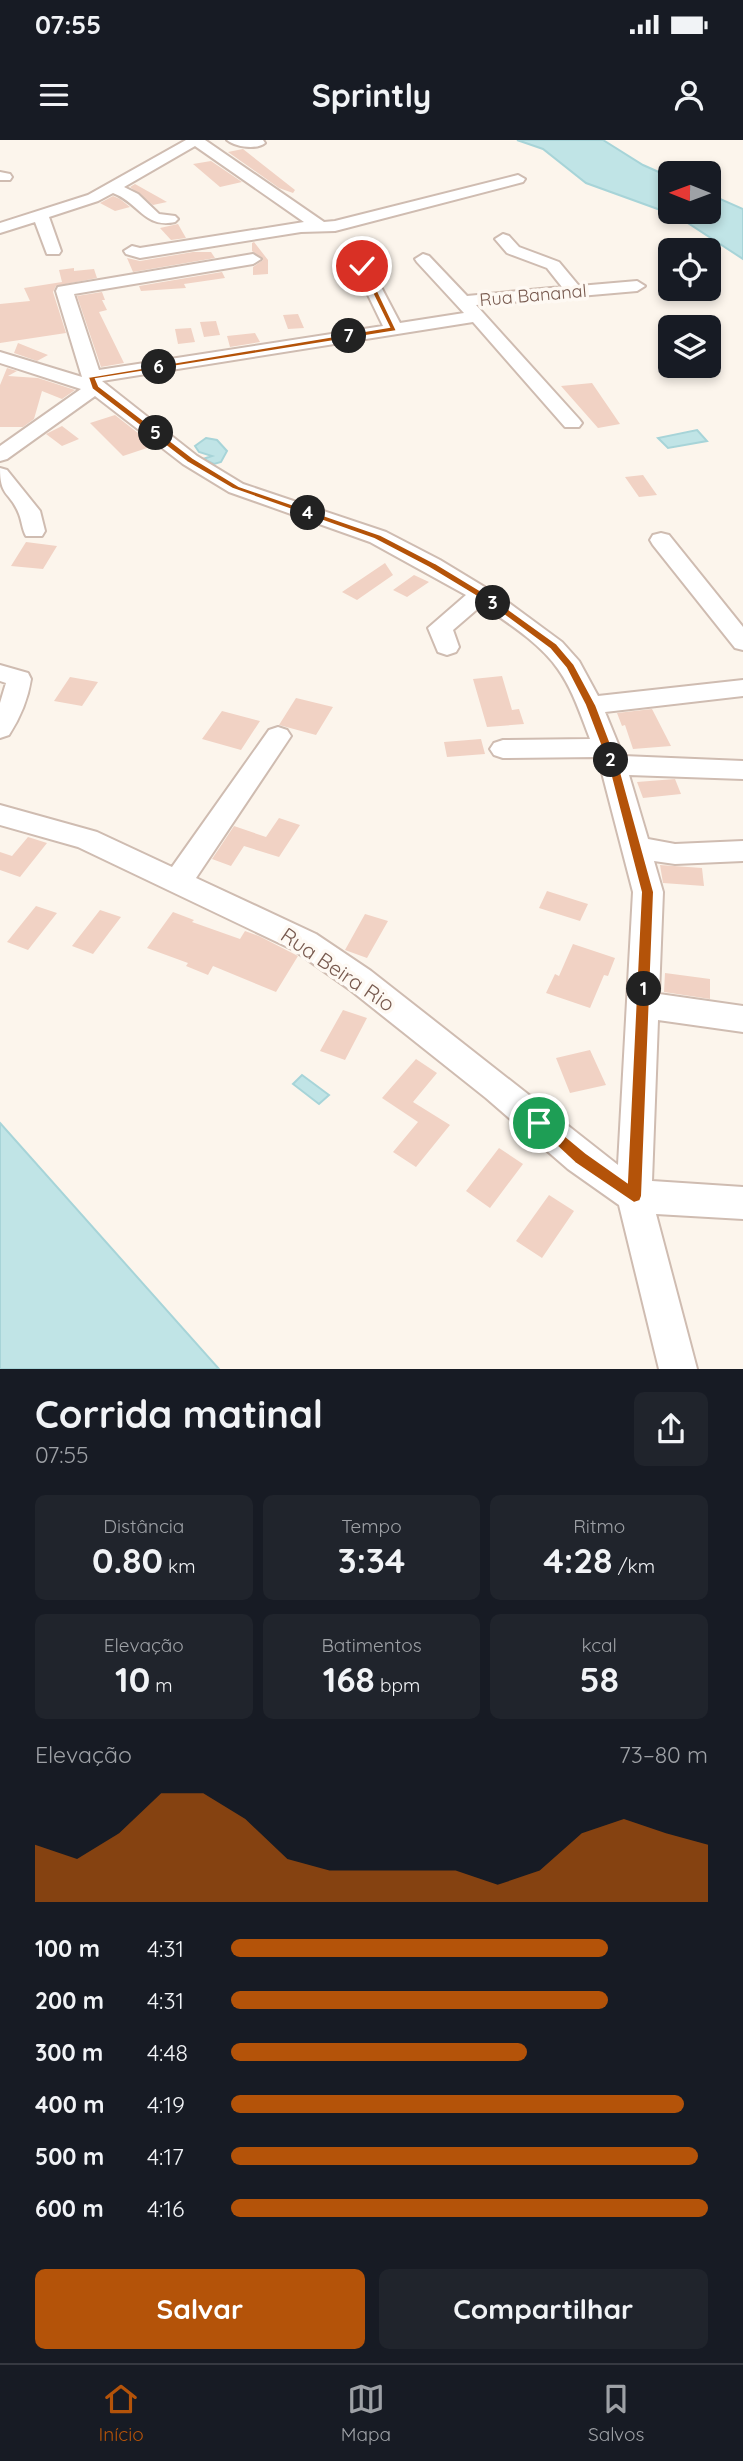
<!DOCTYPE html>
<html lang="pt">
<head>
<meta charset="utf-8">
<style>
  body { margin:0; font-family:Quicksand,sans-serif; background:#20242c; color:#f1f3f6; height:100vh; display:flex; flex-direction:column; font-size:26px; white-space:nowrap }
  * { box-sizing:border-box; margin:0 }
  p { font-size:23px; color:#9ea1a6 }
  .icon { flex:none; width:38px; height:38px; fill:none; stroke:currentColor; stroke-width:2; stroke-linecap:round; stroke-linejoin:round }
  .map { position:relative; height:1229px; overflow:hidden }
  .side { display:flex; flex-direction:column; background:#171b24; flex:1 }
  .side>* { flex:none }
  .needle { width:46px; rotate:271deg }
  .tools { position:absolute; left:658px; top:21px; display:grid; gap:14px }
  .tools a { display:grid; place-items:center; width:63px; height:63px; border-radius:10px; background:#171b24; box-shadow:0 4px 10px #0003; font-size:35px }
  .pin { position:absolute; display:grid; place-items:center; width:60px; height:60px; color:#fff; margin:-30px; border:4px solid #fff; border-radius:50%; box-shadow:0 2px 7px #0007 }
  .km { position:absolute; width:35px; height:35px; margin:-18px; border-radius:50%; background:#222; color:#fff; font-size:19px; line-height:35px; text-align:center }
  .round { display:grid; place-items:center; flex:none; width:74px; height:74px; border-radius:10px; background:#20242c }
  .summary { display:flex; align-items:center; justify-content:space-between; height:119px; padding:0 35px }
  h1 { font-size:38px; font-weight:800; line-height:52px }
  .stats { display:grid; grid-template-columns:repeat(3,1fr); gap:10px; height:119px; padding:7px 35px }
  .stats div { display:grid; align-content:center; border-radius:10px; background:#20242c; text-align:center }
  .stats b { font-size:35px; font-weight:800 }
  .stats small { font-size:19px; font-weight:400 }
  .stats p { font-size:19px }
  .chart { height:196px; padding:14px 35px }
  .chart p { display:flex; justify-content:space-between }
  .chart svg { width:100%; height:126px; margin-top:7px; fill:#b45309; opacity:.7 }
  .primary-button { display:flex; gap:14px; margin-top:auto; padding:14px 35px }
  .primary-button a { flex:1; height:80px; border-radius:10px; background:#b45309; color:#fff; font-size:28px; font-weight:800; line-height:80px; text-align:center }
  .primary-button a+a { background:#20242c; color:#f1f3f6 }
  ul { padding:0 35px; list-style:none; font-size:23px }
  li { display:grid; grid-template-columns:112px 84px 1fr; align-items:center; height:52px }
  li i { height:18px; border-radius:9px; background:#b45309 }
  .status { display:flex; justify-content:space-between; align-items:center; height:49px; padding:0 35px; background:#171b24; direction:ltr }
  .status svg { height:19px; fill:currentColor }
  header { display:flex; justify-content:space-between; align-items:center; height:91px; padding:0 35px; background:#171b24; font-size:32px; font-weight:800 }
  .tab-bar { display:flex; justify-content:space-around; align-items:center; height:98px; border-top:2px solid #363941; background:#171b24; font-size:19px; color:#9ea1a6 }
  .tab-bar a { display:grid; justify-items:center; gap:4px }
  .tab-bar .current { color:#b45309 }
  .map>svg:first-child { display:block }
  .water { fill:#c0e4e6; stroke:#a7d4d8; stroke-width:2 }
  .building { fill:#f1d2c4 }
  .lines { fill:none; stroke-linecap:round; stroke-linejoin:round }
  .minor-casing { stroke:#cfbcb1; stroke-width:4 }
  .minor { fill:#fff; fill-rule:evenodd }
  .route { fill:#b45309; stroke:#fff; stroke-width:2 }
  .labels { text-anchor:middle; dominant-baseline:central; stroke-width:7; stroke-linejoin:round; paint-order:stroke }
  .far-street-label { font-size:18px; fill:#785a4f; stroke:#fef9f3 }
  .street-label { font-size:21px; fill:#785a4f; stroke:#fef9f3 }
</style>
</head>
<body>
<div class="status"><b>07:55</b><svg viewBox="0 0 49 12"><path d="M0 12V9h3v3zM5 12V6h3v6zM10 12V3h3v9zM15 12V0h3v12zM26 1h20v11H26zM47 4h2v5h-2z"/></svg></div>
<header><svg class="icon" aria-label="menu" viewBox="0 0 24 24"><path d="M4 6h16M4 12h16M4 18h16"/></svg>Sprintly<svg class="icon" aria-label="person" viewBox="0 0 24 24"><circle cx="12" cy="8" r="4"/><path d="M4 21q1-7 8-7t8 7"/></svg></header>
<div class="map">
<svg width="743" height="1229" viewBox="0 0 743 1229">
  <rect width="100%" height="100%" fill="#fcf5ec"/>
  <!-- water -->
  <path class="water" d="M517,0H603L643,25L670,37V72H709V54L743,69V119L677,76L586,43L543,9Z
    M697,290L707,301L668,308L658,298Z
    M206,298L217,300L227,311L221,322L214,324L203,319L212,316L199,312L195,306Z
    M302,935L329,955L319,964L293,944Z
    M0,983L219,1229H0Z"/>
  <!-- building -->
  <path class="building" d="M243,9L295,50L293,53L279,48L228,12Z
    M211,21L242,42L220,47L193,24Z
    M135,44L160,58L167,62L153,65L130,47Z
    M113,56L120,59L130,67L115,71L100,63Z
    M178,84L186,98L171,100L160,88Z
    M254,102L268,120V134L253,135V127L263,120L252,111V103Z
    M193,112H211L215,118L133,132L127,118L140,121Z
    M74,128V131L94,129L97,138L56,146L53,152L66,193L0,203V164L30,161L24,148L62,142L59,130Z
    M222,132L225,138L184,144L186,148L141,151L139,146Z
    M102,152L105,160H102L107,170L99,172L124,223L101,227L77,156Z
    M298,174L304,188L288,189L283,175Z
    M216,181L220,195L204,197L200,182Z
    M191,188L195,202L178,204L175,189Z
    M255,193L260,202L230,207L227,196Z
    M18,203L48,215L37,221L14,213Z
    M7,228L17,231L8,236L38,238L75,250L62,259L42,251L34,279L23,287H0V245Z
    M592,243L620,284L598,288L561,246Z
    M115,275L138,293L150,307L123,316L90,283Z
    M62,286L79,299L62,306L46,294Z
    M643,335L657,355L639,357L625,337Z
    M26,402L57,406L43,429L11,426Z
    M385,423L393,435L357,460L342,452Z
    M414,435L429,442L407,457L393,450Z
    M502,536L512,570L519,569L524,584L487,587L473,539Z
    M70,537L98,542L82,566L54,561Z
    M296,558L333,567L316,595L279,585Z
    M652,569L671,606L633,609L625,585L622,586L617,573Z
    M222,571L260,581L241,610L202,599Z
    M481,599L485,614L447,617L444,602Z
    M675,639L681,654L643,658L637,642Z
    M279,678L300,685L279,717L244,706L231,726L212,719L234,686L266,697Z
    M28,697L47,703L20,737L0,730V712L12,716Z
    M660,725L702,728L704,746L663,743Z
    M547,751L588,764L580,781L539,768Z
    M36,766L57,773L28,810L7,802Z
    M100,770L121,777L93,814L72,806Z
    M173,772L194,780L192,782L240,799L245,791L259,796L298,816L276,852L213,826L208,835L186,826L188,823L147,808Z
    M365,774L388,781L367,818L345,810Z
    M573,804L615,818L608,836L604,835L590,868L546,853L555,834L559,836Z
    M665,833L710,839V859L664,852Z
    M343,870L367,878L345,920L320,911Z
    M590,910L606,945L570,953L556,918Z
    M416,919L437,933L413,962L450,985L416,1027L393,1012L418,982L382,958Z
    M499,1008L523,1024L490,1068L466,1051Z
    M549,1055L574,1071L542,1118L516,1101Z"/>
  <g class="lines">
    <!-- minor casing -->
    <g class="minor-casing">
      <path id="minor" d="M186,0H205L324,82L335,81L518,35L525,39L523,42L335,91L301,92L140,118L126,114L124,111L132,106L140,108L304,82L195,6L124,47L138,54L159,74L175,76L178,79L175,82C145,89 138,62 113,53L98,61L49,77L61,111L59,114H47L35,82L0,93V83L88,55Z
        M227,0H263L265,3C257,10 235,7 227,0Z
        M0,32L10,34L12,37L10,40H0Z
        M503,94L509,96L519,107L559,122L579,146L637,141L645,146L637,151L476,165L579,279L582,283L579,287H565L473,182L102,241L197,316L243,344L386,392L440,420L501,457L562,502L579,521L598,556L743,540V556L605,572L623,616L743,621V639L629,635L648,699L675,704L743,701V721L675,724L654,721L663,752L659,854L743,866V892L658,880L652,1041L743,1047V1079L656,1074L697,1229H659L619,1065L568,1029L486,958L349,849L294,810L78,707L0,685V665L97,692L172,727L269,590L278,587L287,590L291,596L287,602L196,738L316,794L371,831L618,1025L633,752L600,625L597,617L503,618L494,615L490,609L494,603L503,600L590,599C581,576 573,550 558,529C540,503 508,483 482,465L453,490L459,507L456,512L447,515L438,512L428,488L466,455L370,402L229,352L183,324L95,256L7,319L0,321V306L81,249L0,223V212L82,237L56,151L58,147L253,114L261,119L253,124L74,154L99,230L383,186L354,126L362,121L370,126L400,183L464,173L417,122L415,119L423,114L429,116L467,156L562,147L547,128L507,113L495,99Z
        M0,328L7,330L40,371L45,391L42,396H26C22,389 22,381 19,374C10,351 0,358 0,328Z
        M661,393L669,395L743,487V510L735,508L653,405L650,400L653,395Z
        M0,525L28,533L31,539C28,559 20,578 9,595L0,598V563L6,543L0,541Z"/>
    </g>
    <!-- minor -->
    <use href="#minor" class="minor"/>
  </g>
  <!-- route -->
  <path class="route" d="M362,124L366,126L397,191L96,239L99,246L193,318L239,346L381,395L435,423L496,460L557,504L574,524L596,565L619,625L654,752L642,1056L640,1061L634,1063L575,1023L532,983L534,979H545L586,1013L627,1042L641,752L608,625L585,565L566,528L550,509L489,464L428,427L374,399L233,349L187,322L92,249L88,237L389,187L359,126Z"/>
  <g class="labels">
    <!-- far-street labels -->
    <g class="far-street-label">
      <text transform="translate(533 155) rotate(-5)">Rua Bananal</text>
    </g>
    <!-- street labels -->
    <g class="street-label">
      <text transform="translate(338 829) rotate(34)">Rua Beira Rio</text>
    </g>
  </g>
</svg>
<div class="tools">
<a><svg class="needle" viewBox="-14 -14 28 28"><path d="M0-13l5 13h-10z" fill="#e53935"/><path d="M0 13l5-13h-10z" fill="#9ea1a6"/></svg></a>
<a><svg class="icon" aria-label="locate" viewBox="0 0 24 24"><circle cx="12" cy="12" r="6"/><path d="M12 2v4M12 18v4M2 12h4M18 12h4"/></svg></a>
<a><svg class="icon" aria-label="layers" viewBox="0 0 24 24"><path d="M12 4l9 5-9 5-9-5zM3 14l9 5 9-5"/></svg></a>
</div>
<div class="pin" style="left:539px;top:983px;background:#1e9e55"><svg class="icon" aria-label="arrive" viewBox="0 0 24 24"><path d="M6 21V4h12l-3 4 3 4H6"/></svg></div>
<div class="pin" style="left:362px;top:126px;background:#d93025"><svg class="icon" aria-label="check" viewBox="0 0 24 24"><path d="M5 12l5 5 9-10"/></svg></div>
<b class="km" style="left:644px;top:849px">1</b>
<b class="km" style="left:611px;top:620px">2</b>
<b class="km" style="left:493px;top:463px">3</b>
<b class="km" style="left:308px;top:373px">4</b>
<b class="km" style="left:156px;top:293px">5</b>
<b class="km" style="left:159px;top:227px">6</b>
<b class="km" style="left:349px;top:196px">7</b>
</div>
<section class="side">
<div class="summary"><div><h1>Corrida matinal</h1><p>07:55</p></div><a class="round"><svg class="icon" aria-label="share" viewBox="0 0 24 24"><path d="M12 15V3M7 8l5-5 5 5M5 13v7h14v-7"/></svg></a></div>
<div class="stats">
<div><p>Distância</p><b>0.80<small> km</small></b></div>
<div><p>Tempo</p><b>3:34</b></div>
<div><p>Ritmo</p><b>4:28<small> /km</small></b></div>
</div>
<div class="stats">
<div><p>Elevação</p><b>10<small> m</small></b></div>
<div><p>Batimentos</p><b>168<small> bpm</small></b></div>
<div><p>kcal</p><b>58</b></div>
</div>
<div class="chart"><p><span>Elevação</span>73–80 m</p>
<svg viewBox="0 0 160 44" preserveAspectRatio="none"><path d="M0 44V24L10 29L20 20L30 6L40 6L50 15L60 29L70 33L80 33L90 33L100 33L110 38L120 33L130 20L140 15L150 20L160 24V44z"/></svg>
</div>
<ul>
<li><b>100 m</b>4:31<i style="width:79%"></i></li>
<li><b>200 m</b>4:31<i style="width:79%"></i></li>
<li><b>300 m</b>4:48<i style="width:62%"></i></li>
<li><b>400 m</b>4:19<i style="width:95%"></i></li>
<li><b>500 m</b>4:17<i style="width:98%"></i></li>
<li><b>600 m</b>4:16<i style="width:100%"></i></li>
</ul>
<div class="primary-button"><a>Salvar</a><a>Compartilhar</a></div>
</section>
<nav class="tab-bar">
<a class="current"><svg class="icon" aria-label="home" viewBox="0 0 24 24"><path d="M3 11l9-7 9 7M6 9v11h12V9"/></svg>Início</a>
<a><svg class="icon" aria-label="map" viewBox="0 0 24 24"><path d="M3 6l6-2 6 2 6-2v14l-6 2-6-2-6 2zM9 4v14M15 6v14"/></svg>Mapa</a>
<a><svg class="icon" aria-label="saved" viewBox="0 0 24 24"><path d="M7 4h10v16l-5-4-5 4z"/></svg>Salvos</a>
</nav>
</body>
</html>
